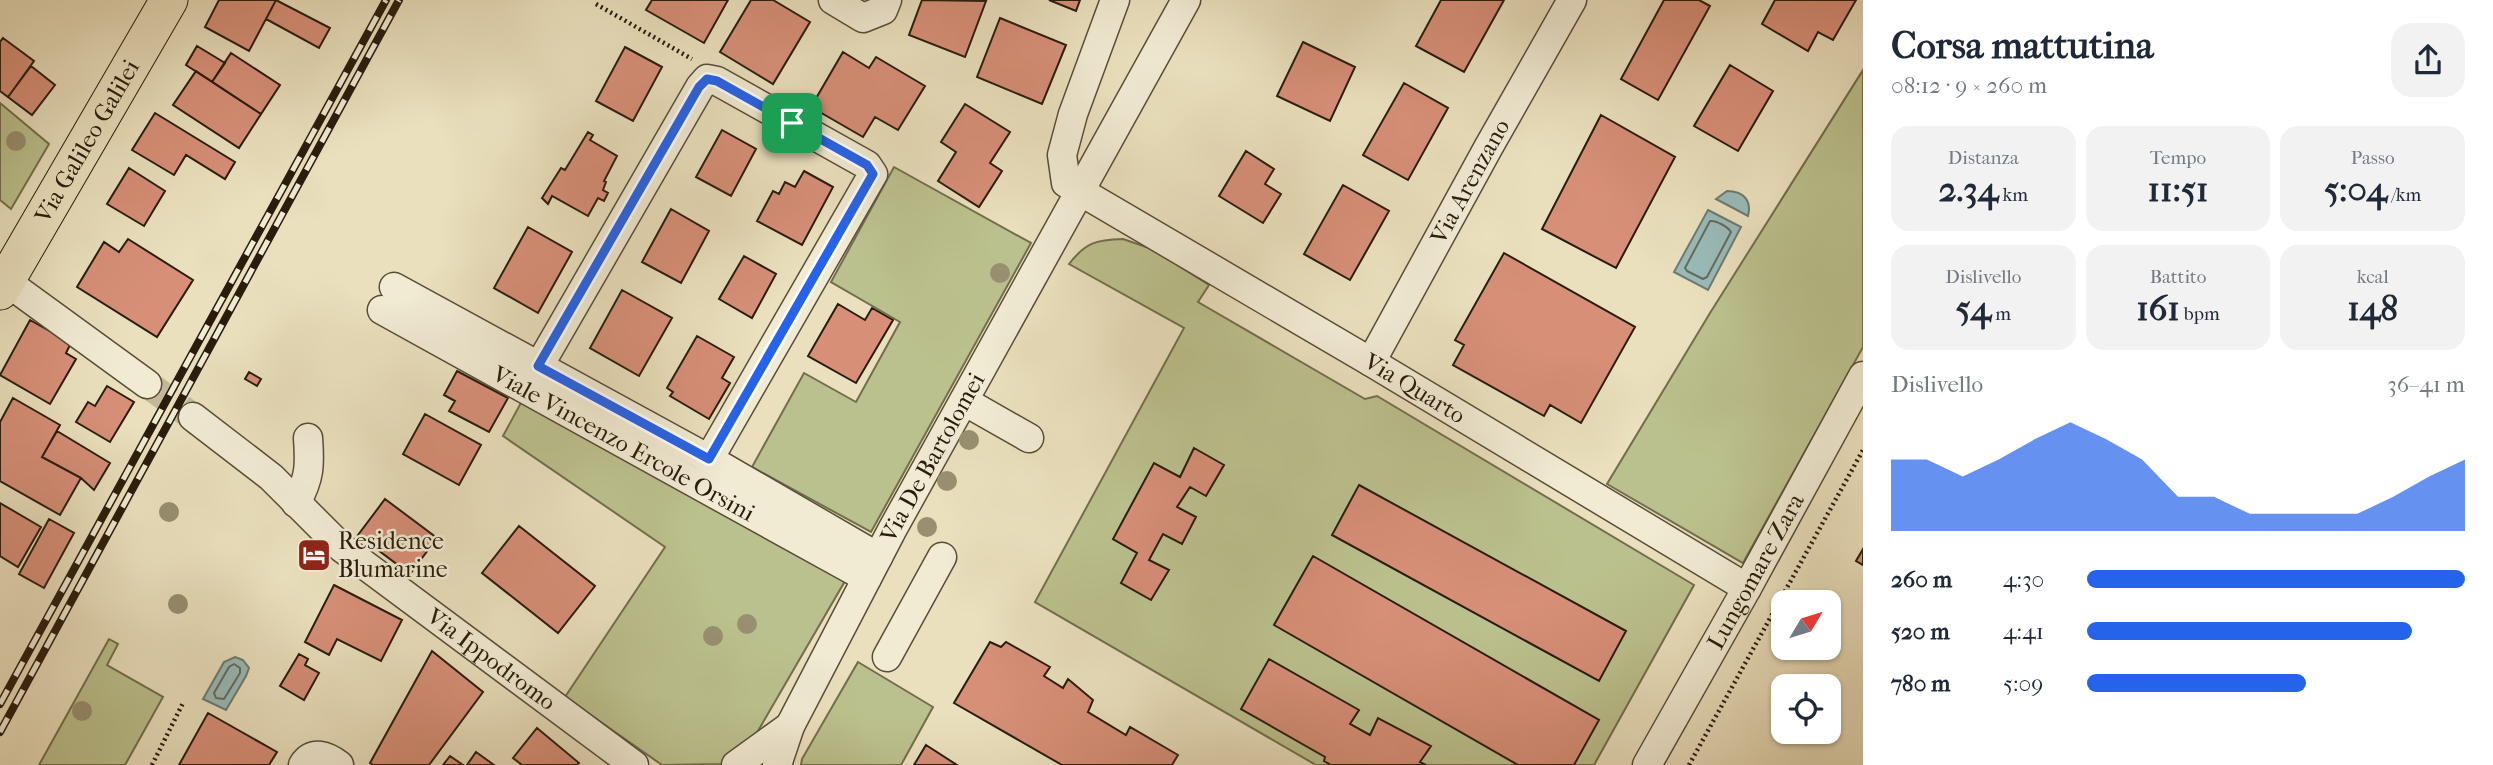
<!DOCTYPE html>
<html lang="it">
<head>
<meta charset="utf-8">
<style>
  body { margin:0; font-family:"IM FELL French Canon",serif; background:#f2f2f3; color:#1f2937; height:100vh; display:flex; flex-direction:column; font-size:26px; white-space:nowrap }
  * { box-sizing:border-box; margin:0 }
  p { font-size:23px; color:#747a83 }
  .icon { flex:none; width:38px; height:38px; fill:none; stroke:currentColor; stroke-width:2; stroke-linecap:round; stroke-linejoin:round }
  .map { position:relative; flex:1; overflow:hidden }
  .drawer { display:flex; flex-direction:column; background:#fff; width:630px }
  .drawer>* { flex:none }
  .needle { width:46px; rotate:52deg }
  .fabs { position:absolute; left:1771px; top:590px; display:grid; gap:14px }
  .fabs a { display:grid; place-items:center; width:70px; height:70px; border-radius:14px; background:#fff; box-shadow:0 2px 5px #0004; font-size:35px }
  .pin { position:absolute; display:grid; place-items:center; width:60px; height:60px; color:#fff; margin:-30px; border-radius:14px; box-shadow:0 4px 10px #0006 }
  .round { display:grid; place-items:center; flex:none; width:74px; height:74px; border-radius:21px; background:#f2f2f3 }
  .head { display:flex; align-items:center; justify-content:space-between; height:119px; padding:0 28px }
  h1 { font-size:38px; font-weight:700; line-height:52px }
  .figures { display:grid; grid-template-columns:repeat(3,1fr); gap:10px; height:119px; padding:7px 28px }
  .figures div { display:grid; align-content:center; border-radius:18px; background:#f2f2f3; text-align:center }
  .figures b { font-size:35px; font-weight:700 }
  .figures small { font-size:19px; font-weight:400 }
  .figures p { font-size:19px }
  .chart { height:196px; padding:14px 28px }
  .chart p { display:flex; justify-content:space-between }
  .chart svg { width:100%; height:126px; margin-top:7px; fill:#2563eb; opacity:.7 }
  ul { padding:0 28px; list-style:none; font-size:23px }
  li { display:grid; grid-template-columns:112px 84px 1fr; align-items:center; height:52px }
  li i { height:18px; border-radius:9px; background:#2563eb }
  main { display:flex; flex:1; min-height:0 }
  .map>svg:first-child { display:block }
  .green { fill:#bbc18e; stroke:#726e4c; stroke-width:2 }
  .water { fill:#9abbb9; stroke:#6d7b73; stroke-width:2 }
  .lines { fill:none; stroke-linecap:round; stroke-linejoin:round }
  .shore { stroke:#626c62; stroke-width:2 }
  .building { fill:#d78f78; stroke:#291c0b; stroke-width:2 }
  .minor-tunnel { stroke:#c3b999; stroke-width:28; stroke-dasharray:28 14; stroke-linecap:butt }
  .minor-casing { stroke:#594d38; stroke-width:31 }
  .major-casing { stroke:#291c0b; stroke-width:39 }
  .path { stroke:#291c0b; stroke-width:4.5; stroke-dasharray:2 3.5; stroke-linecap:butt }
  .minor { stroke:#f1ebd4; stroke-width:28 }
  .major { stroke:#eae0bd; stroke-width:37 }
  .rail-casing { stroke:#291c0b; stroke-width:8 }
  .rail { stroke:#f1ebd4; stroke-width:5; stroke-dasharray:16; stroke-linecap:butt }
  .tree { fill:#989071 }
  .route-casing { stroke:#fff; stroke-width:14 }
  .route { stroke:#2563eb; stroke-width:9 }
  .labels { text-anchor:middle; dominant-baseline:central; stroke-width:5; stroke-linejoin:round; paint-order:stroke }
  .street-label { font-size:24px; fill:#291c0b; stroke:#f1ebd4 }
  .poi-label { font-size:24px; fill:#291c0b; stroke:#f1ebd4; text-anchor:start }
</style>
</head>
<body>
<main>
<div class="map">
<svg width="1863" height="765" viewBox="0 0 1863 765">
  <rect width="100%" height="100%" fill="#eae0bd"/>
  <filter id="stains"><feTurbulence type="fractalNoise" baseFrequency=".00286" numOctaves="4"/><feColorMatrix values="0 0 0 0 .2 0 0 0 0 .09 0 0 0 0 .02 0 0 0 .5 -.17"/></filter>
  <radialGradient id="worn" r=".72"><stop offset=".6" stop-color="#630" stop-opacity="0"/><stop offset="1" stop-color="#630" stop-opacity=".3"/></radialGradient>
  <!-- green -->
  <path class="green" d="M1863,70V347L1743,563L1607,484L1710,313Z
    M0,103L49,144L11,209L0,200Z
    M894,167L1031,243L871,532L752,467L804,373L856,402L900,322L831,282Z
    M1123,239L1152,249L1209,285L1198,302L1365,399L1377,396L1694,585L1594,765H1316L1035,602L1184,328L1069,264C1086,242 1096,240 1123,239Z
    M523,399L845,581L758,731L722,764L662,765L565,697L665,547L503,436Z
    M109,639L118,644L107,665L163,697L125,765H39Z
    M858,662L933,707L901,765H801L802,759Z"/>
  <!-- water -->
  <path class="water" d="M1727,191C1743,191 1752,200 1748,216L1716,199Z
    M1708,210L1741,227L1708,290L1674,272Z
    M235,657L243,660L249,668L246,676L226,710L203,699L224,662Z"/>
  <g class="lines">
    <!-- shore -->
    <path class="shore" d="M1710,221C1716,220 1728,227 1731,232L1707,277L1703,279L1687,271L1685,268Z
      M234,664L240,668V673L224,699L216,698L214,693L229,667Z"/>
  </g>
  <!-- building -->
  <path class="building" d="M219,0H276L249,51L205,27Z
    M276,0L330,28L319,48L266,19Z
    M652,0H728L704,43L646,10Z
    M751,0H773L810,22L773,84L720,52Z
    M922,0L986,1L965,57L909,35Z
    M1049,0H1080L1076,11Z
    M1441,0H1504L1464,72L1416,46Z
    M1664,0H1699L1710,6L1658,100L1621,79Z
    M1775,0H1856L1833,40L1818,32L1808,51L1762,24Z
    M1000,18L1066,45L1042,104L977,77Z
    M3,38L34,61L8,97L0,91V42Z
    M1303,42L1355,67L1330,121L1277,96Z
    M197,46L225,63L212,82L186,65Z
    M625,47L662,67L633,121L596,101Z
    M843,52L869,68L876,57L925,86L898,130L875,117L863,137L811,107Z
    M231,53L280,85L261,114L212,82Z
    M1730,65L1773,91L1738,151L1694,126Z
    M31,66L55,85L32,115L8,97Z
    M196,71L261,114L239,148L173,105Z
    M1404,83L1448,108L1408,180L1363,155Z
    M965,104L1010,132L990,163L1002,171L979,207L938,181L956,152L941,142Z
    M155,113L235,162L225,179L186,155L174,175L132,150Z
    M1601,115L1675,157L1616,268L1542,229Z
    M722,130L756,149L731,196L696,177Z
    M588,132L593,135L590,140L617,156L604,181L606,182L603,190L608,193L604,201L598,198L588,216L552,196L548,204L542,198L561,168L565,170Z
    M1246,151L1274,169L1265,184L1281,194L1263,223L1219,196Z
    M129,168L165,191L144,226L107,204Z
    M804,171L833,187L802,245L757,221L773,191L779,194L785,182L795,187Z
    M1343,185L1389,211L1350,280L1304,254Z
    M671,209L709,231L681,283L642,262Z
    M528,227L572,252L538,313L494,288Z
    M128,239L193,280L157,337L77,287L104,242L119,252Z
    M1504,253L1635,327L1581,423L1550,405L1544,416L1453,365L1464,345L1455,340Z
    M744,256L776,274L752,318L719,299Z
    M622,290L672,318L639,376L590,348Z
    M838,304L865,320L872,308L893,320L856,383L808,356Z
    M30,320L71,343L66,353L76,359L50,404L0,375Z
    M697,336L734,357L722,378L730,383L709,419L670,396L673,392L667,388Z
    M457,371L508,398L489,432L449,411L455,401L444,395Z
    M249,372L261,379L257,386L245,379Z
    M107,386L134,402L110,442L76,422L88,402L95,406Z
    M13,398L60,425L42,457L81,478L60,515L0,481V422Z
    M425,414L481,445L459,485L403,454Z
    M57,431L110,463L94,490L81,478L42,457Z
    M1194,448L1224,465L1206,496L1190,487L1177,507L1196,517L1182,544L1163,534L1149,560L1169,570L1151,600L1121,583L1137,553L1113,539L1154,463L1180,477Z
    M1359,485L1626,631L1599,681L1332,535Z
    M385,499L437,538L410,574L358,535Z
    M0,503L41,527L18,567L0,556Z
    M49,519L74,533L44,588L19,574Z
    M519,526L595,586L558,633L482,573Z
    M1863,549V565L1856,561Z
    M1313,556L1599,720L1574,765H1518L1274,625Z
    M334,585L402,620L381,661L337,639L329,655L305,642Z
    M990,642L1001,647L1006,642L1050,667L1044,676L1063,688L1068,679L1093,700L1088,712L1126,735L1130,727L1178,755L1172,765H1062L954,703Z
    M432,651L483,692L429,765H373L370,763Z
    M299,654L308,659L305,665L319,673L304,700L280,686Z
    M1269,659L1359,710L1350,724L1370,735L1378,718L1431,746L1420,762L1426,765H1331L1324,761L1325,757L1241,709Z
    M208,713L277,752L269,765H179Z
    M537,728L579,763L577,765H522L513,758Z
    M926,745L957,765H914Z
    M476,752L494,765H467Z
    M450,756L463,765H443Z"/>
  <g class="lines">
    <!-- minor-tunnel -->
    <path class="minor-tunnel" d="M147,384L193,417"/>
    <!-- minor casing -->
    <g class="minor-casing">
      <g id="minor">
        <path d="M833,0L863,18L883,10L887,0"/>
        <path id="s1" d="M1115,0L1073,114L1062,155L1066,183L1371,362L1747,588"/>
        <path d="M0,277L147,384"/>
        <path d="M394,287L709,459L878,557"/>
        <path id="s2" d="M382,310L867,578"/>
        <path id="s3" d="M1371,362L1488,148L1572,0"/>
        <path d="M539,366L700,87L707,79L717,81L867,165L873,174L709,459"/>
        <path d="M964,401L1029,438"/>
        <path id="s4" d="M193,417L271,477L342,548L634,765"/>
        <path d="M296,503C310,478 310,465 308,438"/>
        <path d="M887,657L942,557"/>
        <path d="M303,765C313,750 327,756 339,765"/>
        <path d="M736,765L790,726"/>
        <path id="s5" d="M777,765L790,726L892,530L1186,0"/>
        <path id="s6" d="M1647,765L1747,588L1863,376"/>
      </g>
    </g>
    <!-- major casing -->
    <g class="major-casing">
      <g id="major">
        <path id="s7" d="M0,291L169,0"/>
      </g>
    </g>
    <!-- path -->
    <path class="path" d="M596,4L692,59
      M152,765L183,703
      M1689,765L1863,450"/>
    <!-- minor -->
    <use href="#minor" class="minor"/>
    <!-- major -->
    <use href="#major" class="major"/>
    <!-- rail casing -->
    <g class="rail-casing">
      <path id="rail" d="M0,704L386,0
        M0,732L399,0"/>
    </g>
    <!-- rail -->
    <use href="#rail" class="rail"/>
  </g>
  <!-- trees -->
  <g class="tree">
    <circle cx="16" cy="141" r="10"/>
    <circle cx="1000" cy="273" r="10"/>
    <circle cx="969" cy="440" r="10"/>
    <circle cx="947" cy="481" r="10"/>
    <circle cx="169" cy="512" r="10"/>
    <circle cx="927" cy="527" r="10"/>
    <circle cx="178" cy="604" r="10"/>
    <circle cx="747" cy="624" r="10"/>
    <circle cx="713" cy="636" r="10"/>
    <circle cx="82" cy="711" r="10"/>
  </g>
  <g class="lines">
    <!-- route casing -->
    <g class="route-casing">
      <path id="route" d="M707,79L717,81L867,165L873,174L709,459L538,366L699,87Z"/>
    </g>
    <!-- route -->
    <use href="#route" class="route"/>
  </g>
  <!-- icons -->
  <defs>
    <g id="hotel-square" transform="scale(1.75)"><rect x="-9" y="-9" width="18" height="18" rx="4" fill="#8f2418" stroke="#f1ebd4"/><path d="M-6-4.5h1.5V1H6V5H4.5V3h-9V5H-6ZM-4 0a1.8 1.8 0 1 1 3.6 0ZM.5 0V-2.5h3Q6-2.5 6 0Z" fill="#fff"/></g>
  </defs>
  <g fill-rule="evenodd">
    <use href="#hotel-square" x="314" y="555"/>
  </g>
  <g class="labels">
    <!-- street labels -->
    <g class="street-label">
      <text stroke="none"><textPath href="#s7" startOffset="173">Via Galileo Galilei</textPath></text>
      <text stroke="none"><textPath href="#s3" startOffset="206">Via Arenzano</textPath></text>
      <text stroke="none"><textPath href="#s1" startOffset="597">Via Quarto</textPath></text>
      <text stroke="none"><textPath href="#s2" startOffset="276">Viale Vincenzo Ercole Orsini</textPath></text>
      <text stroke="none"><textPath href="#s5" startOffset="345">Via De Bartolomei</textPath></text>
      <text stroke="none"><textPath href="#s6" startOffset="222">Lungomare Zara</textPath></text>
      <text stroke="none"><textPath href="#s4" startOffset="385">Via Ippodromo</textPath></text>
    </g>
    <!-- poi labels -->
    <g class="poi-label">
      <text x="338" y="541">Residence<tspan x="338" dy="28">Blumarine</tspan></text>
    </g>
  </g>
  <rect width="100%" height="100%" filter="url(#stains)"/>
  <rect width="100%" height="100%" fill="url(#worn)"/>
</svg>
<div class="fabs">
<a><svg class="needle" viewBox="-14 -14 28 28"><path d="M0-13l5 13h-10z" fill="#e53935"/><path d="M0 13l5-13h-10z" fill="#747a83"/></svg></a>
<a><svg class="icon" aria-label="locate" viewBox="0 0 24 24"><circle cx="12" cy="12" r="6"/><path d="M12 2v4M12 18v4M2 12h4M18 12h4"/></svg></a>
</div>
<div class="pin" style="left:792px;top:123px;background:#1e9e55"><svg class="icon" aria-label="arrive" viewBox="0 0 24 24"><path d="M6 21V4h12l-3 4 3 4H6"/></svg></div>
</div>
<section class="drawer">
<div class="head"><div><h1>Corsa mattutina</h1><p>08:12 · 9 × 260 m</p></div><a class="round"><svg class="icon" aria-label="share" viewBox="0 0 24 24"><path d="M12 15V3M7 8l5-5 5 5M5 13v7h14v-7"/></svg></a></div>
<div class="figures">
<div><p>Distanza</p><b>2.34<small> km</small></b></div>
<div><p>Tempo</p><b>11:51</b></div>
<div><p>Passo</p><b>5:04<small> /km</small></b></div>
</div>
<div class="figures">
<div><p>Dislivello</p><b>54<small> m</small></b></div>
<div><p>Battito</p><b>161<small> bpm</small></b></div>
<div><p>kcal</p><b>148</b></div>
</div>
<div class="chart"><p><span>Dislivello</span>36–41 m</p>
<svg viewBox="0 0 160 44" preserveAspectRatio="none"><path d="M0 44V19L10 19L20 25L30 19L40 12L50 6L60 12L70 19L80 32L90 32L100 38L110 38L120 38L130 38L140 32L150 25L160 19V44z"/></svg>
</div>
<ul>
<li><b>260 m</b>4:30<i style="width:100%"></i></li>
<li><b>520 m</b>4:41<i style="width:86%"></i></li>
<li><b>780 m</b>5:09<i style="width:58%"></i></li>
</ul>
</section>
</main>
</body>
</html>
